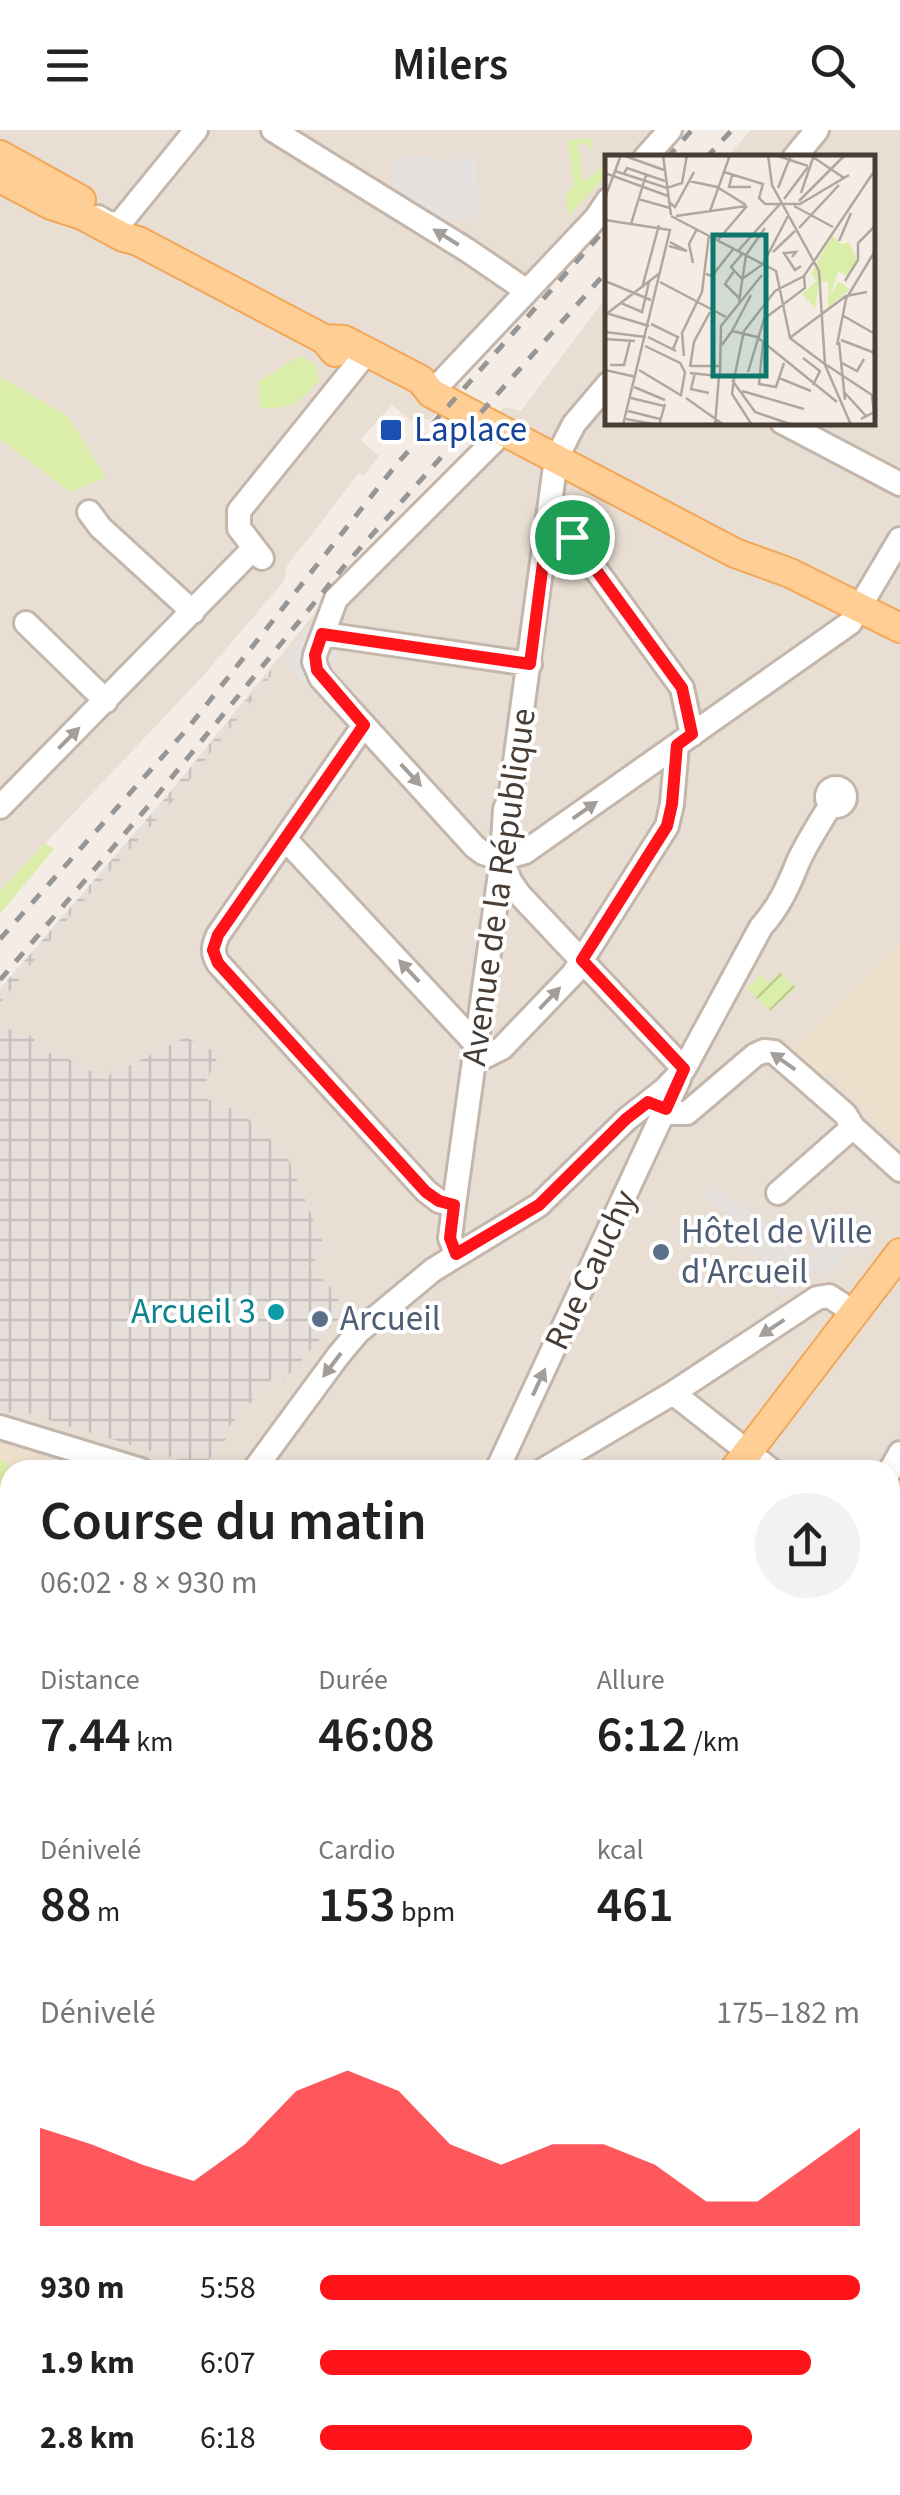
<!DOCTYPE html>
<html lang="fr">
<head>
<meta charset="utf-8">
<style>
  body { margin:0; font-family:"Source Sans 3",sans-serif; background:#f2f2f2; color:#222; height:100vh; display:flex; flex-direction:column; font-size:38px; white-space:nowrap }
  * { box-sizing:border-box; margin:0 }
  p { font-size:32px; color:#767676 }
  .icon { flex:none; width:55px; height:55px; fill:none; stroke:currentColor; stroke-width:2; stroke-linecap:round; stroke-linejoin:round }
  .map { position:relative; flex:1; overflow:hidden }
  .details { position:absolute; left:0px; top:1330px; width:900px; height:1035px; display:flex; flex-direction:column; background:#fff; border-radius:30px 30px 0 0; box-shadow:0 5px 15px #0003 }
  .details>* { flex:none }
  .pin { position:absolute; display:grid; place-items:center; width:85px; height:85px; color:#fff; margin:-42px; border:5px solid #fff; border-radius:50%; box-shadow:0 2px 10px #0007 }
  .round { display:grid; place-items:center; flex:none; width:105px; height:105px; border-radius:52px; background:#f2f2f2 }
  .head { display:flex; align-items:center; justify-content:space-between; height:170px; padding:0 40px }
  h1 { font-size:55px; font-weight:600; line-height:75px }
  .metrics { display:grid; grid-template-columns:repeat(3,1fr); gap:15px; height:170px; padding:10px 40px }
  .metrics div { display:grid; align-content:center }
  .metrics b { font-size:50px; font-weight:600 }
  .metrics small { font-size:28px; font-weight:400 }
  .metrics p { font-size:28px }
  .chart { height:280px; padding:20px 40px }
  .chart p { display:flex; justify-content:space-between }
  .chart svg { width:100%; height:180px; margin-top:10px; fill:#ff1218; opacity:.7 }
  ul { padding:0 40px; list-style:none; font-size:32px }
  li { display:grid; grid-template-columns:160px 120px 1fr; align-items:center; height:75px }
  li i { height:25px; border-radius:12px; background:#ff1218 }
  header { display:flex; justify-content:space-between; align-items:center; height:130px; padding:0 40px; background:#fff; font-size:45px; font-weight:600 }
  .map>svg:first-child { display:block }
  .residential { fill:#e9ded3; fill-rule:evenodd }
  .industrial { fill:url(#industrial-grid) }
  .education { fill:#efe0ce }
  .green { fill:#dbeea9 }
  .garden { fill:url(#garden-furrows) }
  .parking { fill:#e5e1de }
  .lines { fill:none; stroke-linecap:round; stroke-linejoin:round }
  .minor-casing { stroke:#c4b6aa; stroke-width:28 }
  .major-casing { stroke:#f1a757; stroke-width:32 }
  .minor { stroke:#fff; stroke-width:22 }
  .major { stroke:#ffce94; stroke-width:28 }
  .rail { stroke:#969696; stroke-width:5; stroke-dasharray:12 12; stroke-linecap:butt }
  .oneway { fill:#a49e9a }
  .route-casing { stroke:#fff; stroke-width:20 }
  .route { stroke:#ff1218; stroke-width:12 }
  .transit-dot { fill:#1a4fb4; stroke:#fff; stroke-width:4 }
  .service-dot { fill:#5c6f8a; stroke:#fff; stroke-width:4 }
  .culture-dot { fill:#0f9aa8; stroke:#fff; stroke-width:4 }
  .labels { text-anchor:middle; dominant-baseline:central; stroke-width:8; stroke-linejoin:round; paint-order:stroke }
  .transit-label { font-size:35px; fill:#164399; stroke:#fff; text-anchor:start }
  .street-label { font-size:35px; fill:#483d34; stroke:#fff }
  .service-label { font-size:35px; fill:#4e5e75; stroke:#fff; text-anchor:start }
  .culture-label { font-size:35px; fill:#0d838f; stroke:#fff; text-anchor:end }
  .inset-road { fill:none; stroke:#b0a79e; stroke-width:2.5 }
  .view { fill:#0f766e; fill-opacity:0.15; stroke:#0f766e; stroke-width:5 }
  .inset-edge { fill:none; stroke:#483d34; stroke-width:5 }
</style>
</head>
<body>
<header><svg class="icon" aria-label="menu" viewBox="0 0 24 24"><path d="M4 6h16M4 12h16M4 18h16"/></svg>Milers<svg class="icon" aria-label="search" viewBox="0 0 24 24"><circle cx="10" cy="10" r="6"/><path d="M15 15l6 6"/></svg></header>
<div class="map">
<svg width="900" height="2365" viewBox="0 0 900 2365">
  <defs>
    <pattern id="industrial-grid" width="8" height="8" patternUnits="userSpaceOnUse" patternTransform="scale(2.5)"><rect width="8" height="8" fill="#e7dfda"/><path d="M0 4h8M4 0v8" fill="none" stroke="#c8c0bc"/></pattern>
    <pattern id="garden-furrows" width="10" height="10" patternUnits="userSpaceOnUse" patternTransform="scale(2.5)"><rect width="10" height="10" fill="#dbeea9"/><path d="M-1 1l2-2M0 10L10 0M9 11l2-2" fill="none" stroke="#bdcd92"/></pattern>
  </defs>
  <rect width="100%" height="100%" fill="#f5ede5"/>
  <!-- residential -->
  <path class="residential" d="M0,0H685L660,27L608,28L607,85L454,245L460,257L430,290L415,287L411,291L392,275L366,303L361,310L379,326L363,346L359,343L287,436L284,451L202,547L0,761Z
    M751,0H900V2365H0V859L166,667L332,462L477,320L472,312L504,277L521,281L607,166L608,292H872V28L727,27ZM10,1340H890V2355H10Z"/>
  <!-- industrial -->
  <path class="industrial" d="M272,539L275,541L172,672L63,794L0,873V859L166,667Z
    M0,893L23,909L27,904L35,909L32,914L53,925L58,923L107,950L111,942L123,939L186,907L219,924L199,966L241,982L286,1024L326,1120L310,1135L330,1157L347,1184L336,1191L284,1250L276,1244L223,1303L227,1308L203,1337L14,1279L6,1286L0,1284Z"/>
  <!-- education -->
  <path class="education" d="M900,813V1015L828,942L819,951L788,923Z
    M0,1313L71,1335L88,1340H12L0,1328Z
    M10,1971V2101L0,2100V2007L4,1979H9Z"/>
  <!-- green -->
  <path class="green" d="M591,8L592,19H589L587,13L578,14L583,53L607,32V45L569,85L565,66L574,56L568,11Z
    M299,226L316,234L319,250C298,276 292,278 260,278L258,252Z
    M0,247L68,286L106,348L70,362L0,309Z
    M45,713L54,719L0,784V761Z
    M0,1328L12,1340H10V1642L0,1638Z"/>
  <!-- garden -->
  <path class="garden" d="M780,842L796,858L770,881L747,858L761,845L769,853Z"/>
  <!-- parking -->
  <path class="parking" d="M431,25L433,32L474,27L481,86L446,92L394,58L392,36L398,29Z
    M316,487L322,492L339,515L325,563H315L282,532Z
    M711,1056L794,1110L806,1129L816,1125L810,1117L835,1092L858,1115L822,1148L815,1139L781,1166L772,1153L781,1147L776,1138L774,1137L768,1147L756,1139L762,1128L739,1114L749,1096L703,1068Z"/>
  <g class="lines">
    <!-- minor casing -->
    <g class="minor-casing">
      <path id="minor" d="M273,0L467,120L527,161
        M645,28L670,0
        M794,28L817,0
        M98,87L110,94L121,92L196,0
        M431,263L596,88L608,70
        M782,292L900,354
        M504,301L336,469L315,525L314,532L321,548L475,717L483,723L502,729L510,751L519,764L684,939
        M89,382L100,397L193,482
        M548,394L565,399L572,407L682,558L692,605
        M262,428L239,398V381L367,222
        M26,493L106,571
        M323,504L530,534
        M364,595L218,805C213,816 212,823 218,833L426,1061L439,1071L454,1075
        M827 667a9 9 0 1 1 18 0a9 9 0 1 1-18 0Z
        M0,677L253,419
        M286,710L475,913
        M502,729L525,722L850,493L900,409
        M475,927L486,926L502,918L573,844L667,696L672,674L677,615
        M657,974L673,983H687L755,925L764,921L774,922L845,984L853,997L900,1040
        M778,1063L853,997
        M456,1124L450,1108L454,1075L502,729L505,679L510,669L556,329L574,294L608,254
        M673,1263L771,1340
        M0,1297L141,1340
        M254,1340L338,1226L358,1202L433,1140L539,1075L627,989L664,960L684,939L761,797C779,777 788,757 798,732C807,712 820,693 831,674
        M497,1340L679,949
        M543,1340L673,1263L817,1168L829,1166L855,1183
        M890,1341L900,1323
        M890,1373L900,1367
        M890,1853L900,1863
        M900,2088V2111
        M0,2175L10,2177
        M0,2304L10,2307
        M890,2333L900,2342
        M0,2354L76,2365
        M103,2355L105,2365
        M209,2355L246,2365
        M132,2365L134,2358
        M653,2365L659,2355
        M775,2365L779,2355"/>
    </g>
    <!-- major casing -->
    <g class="major-casing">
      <path id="major" d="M0,25L81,70
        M0,48L51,75L82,85L123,107L138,111L324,209L335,222
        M324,209L344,210L421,250L431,263L735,423L790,443L900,498
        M734,1340L900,1123
        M345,2365L348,2355
        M369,2365L370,2355"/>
    </g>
    <!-- minor -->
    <use href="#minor" class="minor"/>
    <!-- major -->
    <use href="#major" class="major"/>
    <!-- rail -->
    <path class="rail" d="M667,28L692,0
      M706,28L732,0
      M0,809L188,598L396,335L608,96
      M0,850L150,674L346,434L608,140"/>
  </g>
  <!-- one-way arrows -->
  <defs><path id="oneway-solid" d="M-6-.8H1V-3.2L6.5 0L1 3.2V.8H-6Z" transform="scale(2.5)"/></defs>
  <g class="oneway">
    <use href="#oneway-solid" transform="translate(446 107) rotate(-148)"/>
    <use href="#oneway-solid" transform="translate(69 608) rotate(-45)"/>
    <use href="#oneway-solid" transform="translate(411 645) rotate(47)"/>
    <use href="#oneway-solid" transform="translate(585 680) rotate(-35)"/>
    <use href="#oneway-solid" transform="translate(409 841) rotate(-133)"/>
    <use href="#oneway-solid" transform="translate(550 868) rotate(-46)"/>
    <use href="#oneway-solid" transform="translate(783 931) rotate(-145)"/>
    <use href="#oneway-solid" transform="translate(772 1198) rotate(146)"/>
    <use href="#oneway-solid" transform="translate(332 1235) rotate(127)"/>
    <use href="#oneway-solid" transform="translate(539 1252) rotate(-65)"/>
  </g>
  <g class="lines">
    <!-- route casing -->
    <g class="route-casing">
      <path id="route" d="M548,394L565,399L572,407L682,558L692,604L677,615L672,674L667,696L582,830L684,939L666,979L648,972L626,989L539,1075L456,1124L450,1108L454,1075L439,1071L426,1062L218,833L213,820L218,805L364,595L317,540L315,525L322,504L530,534Z"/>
    </g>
    <!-- route -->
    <use href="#route" class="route"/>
  </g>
  <!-- markers -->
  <rect class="transit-dot" x="379" y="288" width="24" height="24" rx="5"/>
  <g class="service-dot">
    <circle cx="661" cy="1122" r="10"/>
    <circle cx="320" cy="1189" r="10"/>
  </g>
  <circle class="culture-dot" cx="276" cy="1182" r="10"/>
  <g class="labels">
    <!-- transit labels -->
    <g class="transit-label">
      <text x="414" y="300">Laplace</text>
    </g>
    <!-- street labels -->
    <g class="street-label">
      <text transform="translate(499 757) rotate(-82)">Avenue de la République</text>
      <text transform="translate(591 1140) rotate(-65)">Rue Cauchy</text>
    </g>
    <!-- service labels -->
    <g class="service-label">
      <text x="681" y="1102">Hôtel de Ville<tspan x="681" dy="40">d'Arcueil</tspan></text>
      <text x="340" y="1189">Arcueil</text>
    </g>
    <!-- culture labels -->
    <g class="culture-label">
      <text x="256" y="1182">Arcueil 3</text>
    </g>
  </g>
  <!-- overview -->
  <g transform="translate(605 25)">
    <rect width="270" height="270" fill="#f5ede5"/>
    <path d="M227,80L236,89L244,87L252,104L242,121L233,116L225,143L233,126L245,134L223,153V126L214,128L210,154L197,139L212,126L206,119Z" fill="#dbeea9"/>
    <path class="inset-road" d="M17,0L59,15M58,0L66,60M163,0L167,30L214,116L220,210L246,270M170,0L203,11M205,0L239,23M10,16L62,33L77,28L82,0M119,17L158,29L154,43L160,49M0,18L63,41M19,19L22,13L60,26M127,20L124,32H146M84,26L112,32L141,50M173,33L186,0M196,38L209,0M0,43L16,0M33,44L65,53M179,44L203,12M194,46L240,0M64,47L70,52L89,17M160,49H195L244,20M189,51L228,72M105,56L125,0M66,61L171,116L185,183L221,210M71,61L141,51M0,65L65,75L18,270M26,69L41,20M194,73L234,30M113,85L142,51M234,86L246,58M64,91L82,96L65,87M133,96L175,49M168,97L190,76M138,98L126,112L138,125M187,102L191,97L179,98L190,115L196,111M88,108L84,89L92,74M129,116L120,129L135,144M101,119L107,121L129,93M137,124L158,109L184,59M0,126L46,145M240,126L253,105V88L270,71M55,127L121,162M37,133L54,70M134,147L141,100L160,73M16,148L37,157L44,127M1,158L44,171M0,160L55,118M237,160L270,179M46,169L73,182L68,194M127,176L146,140M0,177L41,182M43,182L71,196M186,182L241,141L262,137M0,184L30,186M236,185L270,198M234,187L240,245M158,188L154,229L171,232L179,208M117,190L127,176L152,182L232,247M232,190L241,144L270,96M40,191L75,208L80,217L76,240M79,201L77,178L97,137L104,80M198,203L215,216L208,230M237,208L252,216L259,204M220,209L270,242M5,210H19L25,186M85,211H116M85,212L89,187L105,157M0,215L31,222M34,215L77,241M143,217L159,164L200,133L199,121M85,218L114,221L110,270M90,218L86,234L104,238M115,219L116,171L157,120M174,223L206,236M129,224L139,176L170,136L199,121L270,15M129,224L127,239L147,270M127,225L150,257L188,270M29,232L60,245M137,236L199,254M239,237L261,261M26,243L59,251M81,243L119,270M23,256L55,264M21,264L54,270L60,249M256,264L269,257L267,241"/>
    <path class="view" d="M108,80H161V221H108Z"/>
    <rect width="270" height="270" class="inset-edge"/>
  </g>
</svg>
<div class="pin" style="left:572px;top:407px;background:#1e9e55"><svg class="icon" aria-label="arrive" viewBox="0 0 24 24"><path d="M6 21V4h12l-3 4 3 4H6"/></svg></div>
<section class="details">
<div class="head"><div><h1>Course du matin</h1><p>06:02 · 8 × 930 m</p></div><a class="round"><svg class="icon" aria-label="share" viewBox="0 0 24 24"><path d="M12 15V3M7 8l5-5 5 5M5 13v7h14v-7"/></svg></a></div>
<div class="metrics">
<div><p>Distance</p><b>7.44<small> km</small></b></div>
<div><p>Durée</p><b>46:08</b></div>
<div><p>Allure</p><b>6:12<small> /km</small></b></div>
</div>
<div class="metrics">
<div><p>Dénivelé</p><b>88<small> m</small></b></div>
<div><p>Cardio</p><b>153<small> bpm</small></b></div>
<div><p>kcal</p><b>461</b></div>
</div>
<div class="chart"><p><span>Dénivelé</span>175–182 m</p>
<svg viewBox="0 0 160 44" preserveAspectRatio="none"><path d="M0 44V20L10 24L20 29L30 33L40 24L50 11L60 6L70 11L80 24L90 29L100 24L110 24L120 29L130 38L140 38L150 29L160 20V44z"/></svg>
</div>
<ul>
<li><b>930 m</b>5:58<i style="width:100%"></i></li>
<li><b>1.9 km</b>6:07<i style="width:91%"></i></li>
<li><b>2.8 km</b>6:18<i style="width:80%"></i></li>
</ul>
</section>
</div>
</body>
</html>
